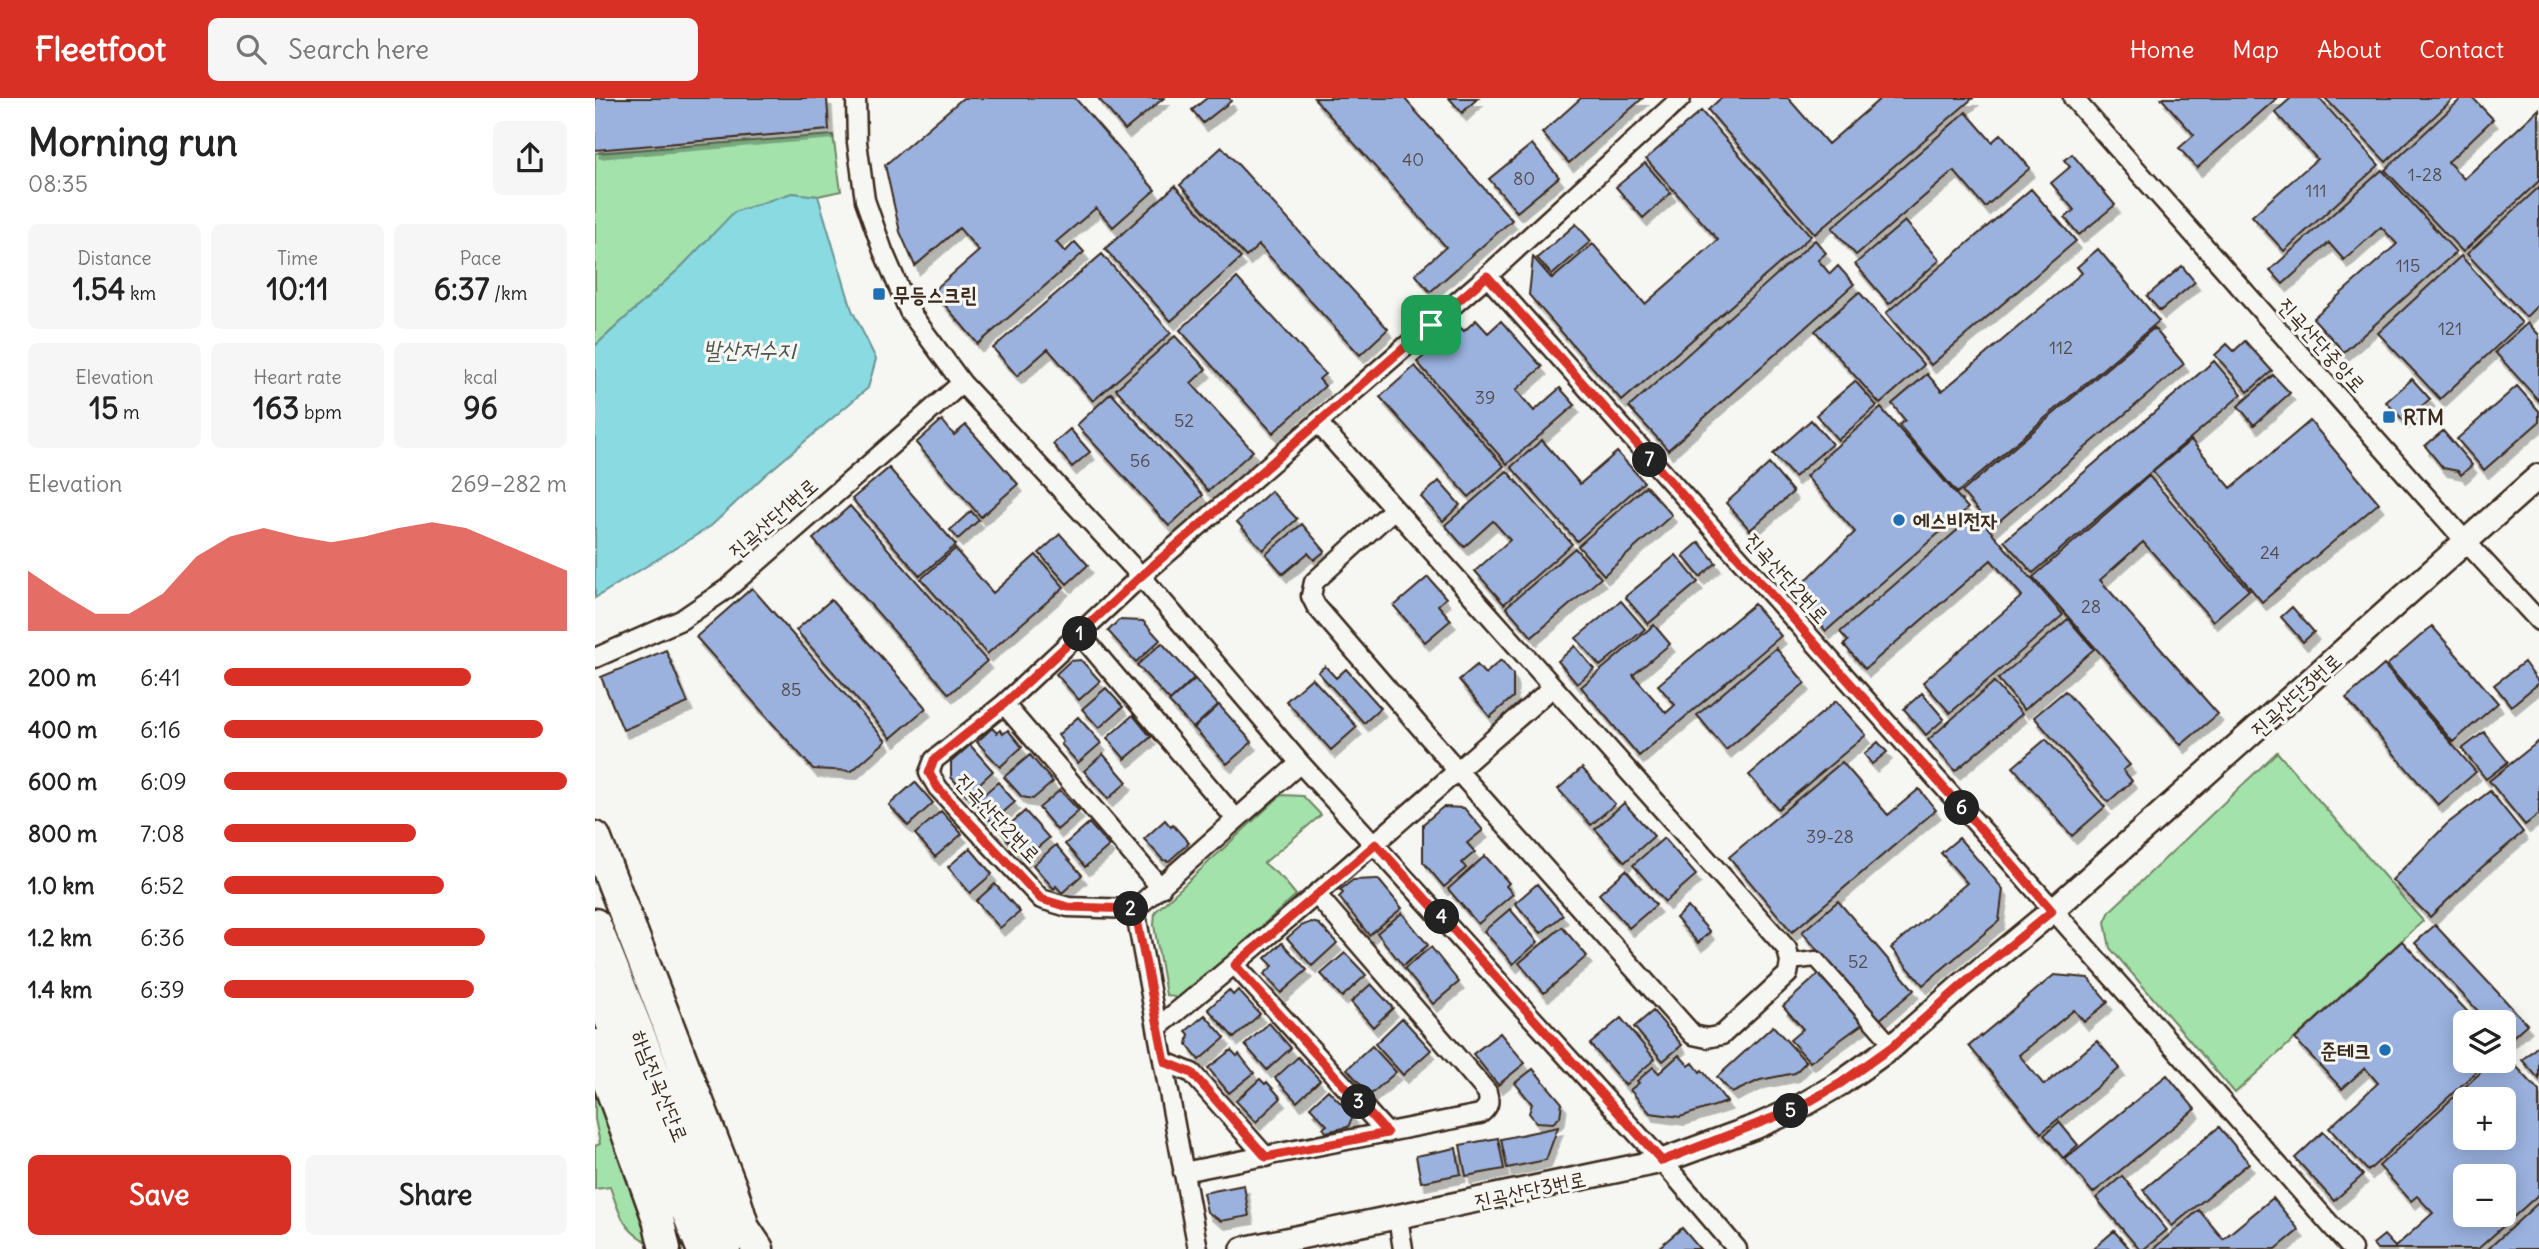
<!DOCTYPE html>
<html lang="en">
<head>
<meta charset="utf-8">
<style>
  body { margin:0; font-family:Delius,"Poor Story",sans-serif; background:#f6f6f6; color:#222; height:100vh; display:flex; flex-direction:column; font-size:26px; white-space:nowrap }
  * { box-sizing:border-box; margin:0 }
  p { font-size:23px; color:#767676 }
  .icon { flex:none; width:38px; height:38px; fill:none; stroke:currentColor; stroke-width:2; stroke-linecap:round; stroke-linejoin:round }
  .map { position:relative; flex:1; overflow:hidden }
  .side { display:flex; flex-direction:column; background:#fff; width:595px }
  .side>* { flex:none }
  .tools { position:absolute; left:1858px; top:912px; display:grid; gap:14px }
  .tools a { display:grid; place-items:center; width:63px; height:63px; border-radius:10px; background:#fff; box-shadow:0 4px 18px #0003; font-size:35px }
  .pin { position:absolute; display:grid; place-items:center; width:60px; height:60px; color:#fff; margin:-30px; border-radius:14px; box-shadow:0 4px 10px #0006 }
  .km { position:absolute; width:35px; height:35px; margin:-18px; border-radius:50%; background:#222; color:#fff; font-size:19px; line-height:35px; text-align:center }
  .round { display:grid; place-items:center; flex:none; width:74px; height:74px; border-radius:10px; background:#f6f6f6 }
  .head { display:flex; align-items:center; justify-content:space-between; height:119px; padding:0 28px }
  h1 { font-size:38px; font-weight:700; line-height:52px }
  .metrics { display:grid; grid-template-columns:repeat(3,1fr); gap:10px; height:119px; padding:7px 28px }
  .metrics div { display:grid; align-content:center; border-radius:10px; background:#f6f6f6; text-align:center }
  .metrics b { font-size:30px; font-weight:700 }
  .metrics small { font-size:19px; font-weight:400 }
  .metrics p { font-size:19px }
  .chart { height:196px; padding:14px 28px }
  .chart p { display:flex; justify-content:space-between }
  .chart svg { width:100%; height:126px; margin-top:7px; fill:#d93025; opacity:.7 }
  .action { display:flex; gap:14px; margin-top:auto; padding:14px 28px }
  .action a { flex:1; height:80px; border-radius:10px; background:#d93025; color:#fff; font-size:28px; font-weight:700; line-height:80px; text-align:center }
  .action a+a { background:#f6f6f6; color:#222 }
  ul { padding:0 28px; list-style:none; font-size:23px }
  li { display:grid; grid-template-columns:112px 84px 1fr; align-items:center; height:52px }
  li i { height:18px; border-radius:9px; background:#d93025 }
  header { display:flex; align-items:center; gap:42px; box-sizing:border-box; height:98px; padding:0 35px; background:#d93025; color:#fff }
  header strong { font-size:33px }
  nav { display:flex; gap:38px; margin-inline-start:auto; font-size:24px }
  .search { width:490px; height:63px; background:#f6f6f6; display:flex; align-items:center; gap:18px; box-sizing:border-box; padding:0 24px; border-radius:10px; color:#767676; font-size:26px }
  main { display:flex; flex:1; min-height:0 }
  .map>svg:first-child { display:block }
  .green { fill:#a4e2ab; stroke:#708664; stroke-width:2 }
  .water { fill:#89dae1; stroke:#6a9493; stroke-width:2 }
  .building { fill:#9bb2df; stroke:#3b2a1e; stroke-width:2; fill-rule:evenodd; filter:url(#shadow) }
  .lines { fill:none; stroke-linecap:round; stroke-linejoin:round }
  .pedestrian-casing { stroke:#3b2a1e; stroke-width:19 }
  .minor-casing { stroke:#3b2a1e; stroke-width:23 }
  .tertiary-casing { stroke:#3b2a1e; stroke-width:28 }
  .trunk-casing { stroke:#3b2a1e; stroke-width:35 }
  .pedestrian { stroke:#f6f6f2; stroke-width:14 }
  .minor { stroke:#f6f6f2; stroke-width:18 }
  .tertiary { stroke:#f6f6f2; stroke-width:23 }
  .trunk { stroke:#f6f6f2; stroke-width:30 }
  .route-casing { stroke:#fff; stroke-width:14 }
  .route { stroke:#d93025; stroke-width:9 }
  .poi-dot { fill:#1f6fb2; stroke:#f6f6f2; stroke-width:2.5 }
  .labels { text-anchor:middle; dominant-baseline:central; stroke-width:6; stroke-linejoin:round; paint-order:stroke }
  .number-label { font-size:18px; fill:#534c4e }
  .poi-label { font-size:21px; font-weight:bold; fill:#3b2a1e; stroke:#f6f6f2; text-anchor:start }
  .street-label { font-size:21px; fill:#3b2a1e; stroke:#f6f6f2 }
  .water-label { font-size:23px; font-style:italic; fill:#4e564f; stroke:#f6f6f2 }
</style>
</head>
<body>
<header>
<strong>Fleetfoot</strong>
<div class="search"><svg class="icon" aria-label="search" viewBox="0 0 24 24"><circle cx="10" cy="10" r="6"/><path d="M15 15l6 6"/></svg>Search here</div>
<nav><a>Home</a><a>Map</a><a>About</a><a>Contact</a></nav>
</header>
<main>
<section class="side">
<div class="head"><div><h1>Morning run</h1><p>08:35</p></div><a class="round"><svg class="icon" aria-label="share" viewBox="0 0 24 24"><path d="M12 15V3M7 8l5-5 5 5M5 13v7h14v-7"/></svg></a></div>
<div class="metrics">
<div><p>Distance</p><b>1.54<small> km</small></b></div>
<div><p>Time</p><b>10:11</b></div>
<div><p>Pace</p><b>6:37<small> /km</small></b></div>
</div>
<div class="metrics">
<div><p>Elevation</p><b>15<small> m</small></b></div>
<div><p>Heart rate</p><b>163<small> bpm</small></b></div>
<div><p>kcal</p><b>96</b></div>
</div>
<div class="chart"><p><span>Elevation</span>269–282 m</p>
<svg viewBox="0 0 160 44" preserveAspectRatio="none"><path d="M0 44V23L10 31L20 38L30 38L40 31L50 18L60 11L70 8L80 11L90 13L100 11L110 8L120 6L130 8L140 13L150 18L160 23V44z"/></svg>
</div>
<ul>
<li><b>200 m</b>6:41<i style="width:72%"></i></li>
<li><b>400 m</b>6:16<i style="width:93%"></i></li>
<li><b>600 m</b>6:09<i style="width:100%"></i></li>
<li><b>800 m</b>7:08<i style="width:56%"></i></li>
<li><b>1.0 km</b>6:52<i style="width:64%"></i></li>
<li><b>1.2 km</b>6:36<i style="width:76%"></i></li>
<li><b>1.4 km</b>6:39<i style="width:73%"></i></li>
</ul>
<div class="action"><a>Save</a><a>Share</a></div>
</section>
<div class="map">
<svg width="1944" height="1151" viewBox="0 0 1944 1151">
  <defs>
    <filter id="shadow"><feDropShadow dx="4.5" dy="8" stdDeviation="0" flood-color="#0004"/></filter>
  </defs>
  <rect width="100%" height="100%" fill="#f6f6f2"/>
  <filter id="ink" filterUnits="userSpaceOnUse"><feTurbulence type="fractalNoise" baseFrequency=".0143" numOctaves="2"/><feDisplacementMap in="SourceGraphic" scale="14" xChannelSelector="R" yChannelSelector="G"/><feConvolveMatrix kernelMatrix="1 2 1 2 8 2 1 2 1" color-interpolation-filters="sRGB"/></filter>
  <g filter="url(#ink)">
    <!-- green -->
    <path class="green" d="M238,37L246,93L223,98L197,95L139,115L86,169L0,248V55Z
      M1682,654L1828,823L1640,995L1515,850L1510,824L1515,813Z
      M686,697L708,698L726,717L669,765L688,781L701,797L586,901L571,897L559,827L560,814Z
      M0,973L28,1069L53,1129L51,1143C28,1133 23,1111 15,1089L0,1091V1048L5,1046L0,1021Z"/>
    <!-- water -->
    <path class="water" d="M197,95L223,98L257,212L281,261L273,290L169,378L116,428L0,500V248L86,169L139,114Z"/>
    <!-- building -->
    <path class="building" d="M0,0H232L234,32L0,52Z
      M368,0H480L560,92L518,129L501,110L461,144L470,154L480,144L489,154L383,246L338,193L384,153L364,130L320,168L305,134L290,67Z
      M503,0H569L530,32Z
      M612,0H634L636,3L608,25L597,12Z
      M719,0H809L917,122L835,194L820,176L851,149Z
      M854,0H883L867,15Z
      M986,0H1048L974,65L947,35Z
      M1126,0H1193L1233,46L1286,0H1378L1220,136L1113,12Z
      M1566,0H1682L1602,70L1584,50L1599,37Z
      M1696,0H1724L1784,67L1689,153L1657,118L1722,61L1680,14Z
      M1730,0H1859L1791,64Z
      M1867,0H1878L1898,21L1853,64L1869,81L1944,11V83L1868,154L1790,72Z
      M1106,13L1216,138L1027,303L934,197L938,159L957,181L998,146L1050,206L1123,142L1051,61Z
      M1371,14L1397,44L1406,36L1435,70L1390,109L1359,73L1261,157L1237,130Z
      M937,46L964,79L922,114L894,81Z
      M627,49L793,231L765,257L664,147L651,159L585,87Z
      M1477,56L1520,107L1484,137L1470,120L1479,112L1456,85L1475,69L1469,62Z
      M1050,65L1076,95L1048,120L1021,89Z
      M1787,72L1861,154L1749,254L1718,220L1802,146L1786,129L1749,162L1734,145L1688,186L1675,172Z
      M580,88L646,160L576,223L510,151Z
      M1944,89V206L1931,219L1872,156Z
      M1436,91L1481,143L1336,267L1291,215Z
      M1310,123L1345,162L1294,206L1260,166Z
      M981,126L996,143L957,177L942,160Z
      M1220,142L1231,155L1223,162L1235,176L1243,168L1259,186L1073,352L1034,309Z
      M1503,151L1564,223L1362,395L1304,327L1310,322L1297,306L1332,276L1347,293L1487,175L1482,169Z
      M507,156L576,235L498,303L453,251L422,278L398,250Z
      M1866,158L1927,225L1845,301L1783,235Z
      M1587,168L1600,184L1565,213L1552,198Z
      M642,180L730,276L724,281L730,288L678,335L585,232Z
      M1264,194L1329,267L1285,306L1220,233Z
      M881,222L893,235L906,223L947,269L921,292L939,313L965,290L980,307L912,366L822,264L864,228L869,233Z
      M1933,225L1944,237V303L1900,254Z
      M1559,230L1589,266L1397,429L1367,394Z
      M580,238L611,271L596,285L658,353L613,393L521,291Z
      M1650,243L1677,273L1653,294L1620,257L1632,246L1639,253Z
      M1619,263L1647,296L1438,475L1409,443Z
      M820,268L909,368L874,399L785,299Z
      M1678,277L1695,295L1659,327L1643,308Z
      M1817,281L1835,301L1809,323L1791,304Z
      M1260,283L1282,308L1243,342L1221,317Z
      M1922,288L1944,313V324L1889,372L1862,341Z
      M516,295L608,397L574,428L482,327Z
      M1286,310L1373,410L1231,533L1198,495L1260,434L1211,378L1228,363L1227,361Z
      M347,322L359,337L371,327L423,386L386,419L321,345Z
      M1216,322L1237,346L1199,379L1178,356Z
      M1715,323L1784,405L1667,504L1558,374L1596,342L1636,390Z
      M475,331L495,354L477,369L458,346Z
      M1848,333L1877,367L1866,377L1863,373L1848,370L1830,348Z
      M947,342L985,386L1022,354L1049,384L982,443L916,369Z
      M1174,366L1198,394L1155,432L1131,405Z
      M294,370L361,447L325,478L257,401Z
      M912,373L977,446L909,506L880,473L915,442L898,423L869,449L850,427Z
      M1554,378L1654,492L1618,523L1548,444L1505,482L1623,616L1586,647L1438,479Z
      M844,383L865,407L848,423L826,399Z
      M1051,388L1077,417L1009,477L983,448Z
      M676,393L702,421L668,452L642,424Z
      M255,408L392,563L354,596L218,441Z
      M376,413L384,422L363,441L355,432Z
      M1381,416L1468,517L1355,615L1328,584L1427,498L1396,462L1270,571L1249,547L1253,543L1245,534Z
      M707,426L730,453L719,462L713,455L688,476L671,456Z
      M465,436L493,467L472,486L444,455Z
      M1104,444L1121,465L1105,479L1088,458Z
      M980,450L1006,480L937,539L911,509Z
      M360,451L398,495L441,457L469,489L392,556L326,481Z
      M1081,457L1103,484L1053,526L1030,499Z
      M833,479L851,500L843,507L856,522L830,544L799,508Z
      M157,490L291,643L257,673L218,671L101,539Z
      M236,502L331,610L296,640L201,532Z
      M1026,503L1050,531L1005,568L981,540Z
      M1159,506L1186,538L1044,658L986,589L1059,527L1075,546L1038,577L1071,615L1080,607L1063,587Z
      M1697,509L1719,534L1708,544L1686,519Z
      M1473,521L1499,551L1429,612L1403,581Z
      M524,522L548,523L565,542L541,564L513,533Z
      M1837,528L1903,605L1858,644L1792,567Z
      M567,545L599,580L575,603L542,567Z
      M980,548L999,571L982,586L963,563Z
      M1181,550L1210,585L1131,652L1102,617Z
      M71,552L93,605L28,632L6,579Z
      M486,562L505,583L484,602L461,576L475,563Z
      M906,562L918,576V599L895,619L864,582L882,567L890,576Z
      M1929,564L1944,585L1916,608L1899,587Z
      M1789,567L1881,674L1843,707L1751,600Z
      M730,568L741,580L751,571L786,610L769,625L723,574Z
      M717,580L762,629L736,652L691,603Z
      M600,581L623,607L598,630L574,604Z
      M1399,584L1427,616L1360,673L1333,642Z
      M511,590L528,609L504,630L487,611Z
      M1470,593L1535,667L1528,672L1537,683L1513,704L1439,619Z
      M1327,595L1349,621L1331,637L1309,611Z
      M1241,603L1271,637L1183,711L1154,677Z
      M624,607L657,644L632,666L599,630Z
      M538,617L556,639L530,661L512,640Z
      M483,619L506,645L483,665L466,646L468,644L463,637Z
      M397,630L402,635L405,632L408,636L413,632L427,649L405,669L382,644Z
      M1889,634L1913,664L1891,681L1867,651Z
      M1451,641L1510,709L1477,738L1418,669Z
      M1944,643V716L1930,727L1894,683Z
      M1283,644L1292,654L1277,666L1269,656Z
      M375,647L398,673L372,697L356,679V664Z
      M508,656L532,684L513,701L489,673Z
      M435,657L458,684L438,701L427,699L409,679Z
      M1247,664L1293,717L1324,691L1341,712L1197,834L1134,759Z
      M987,670L1020,706L996,727L963,691Z
      M320,684L338,705L313,728L294,707Z
      M403,684L420,704L397,724L380,704Z
      M465,692L484,713L462,732L444,710Z
      M1895,693L1928,734L1886,770L1835,819L1797,782L1852,726Z
      M1029,705L1059,738L1030,764L1000,731Z
      M848,709L869,710L888,732L872,745L880,754L867,765L871,770L849,789L828,764V726Z
      M346,713L367,736L340,759L320,736Z
      M430,713L454,740L429,761L406,734Z
      M570,722L576,729L578,727L594,745L574,763L568,762L549,741Z
      M494,725L514,748L490,769L470,746Z
      M1069,740L1101,777L1070,804L1038,767Z
      M1364,740L1408,791L1404,823L1328,887L1296,850L1372,785L1346,755Z
      M461,747L487,777L467,795L461,788L459,791L438,767Z
      M375,750L397,776L375,795L353,769Z
      M890,758L914,785L911,788L918,796L883,826L853,791Z
      M1031,772L1061,807L1034,830L1004,796Z
      M783,781L807,810L774,837L744,799L748,795L745,792L758,782Z
      M400,786L425,814L405,830L381,803Z
      M942,786L968,817L946,835L920,805Z
      M1243,803L1319,892L1283,923L1207,834Z
      M1093,809L1115,834L1103,845L1081,820Z
      M915,811L943,844L918,866L889,833Z
      M807,815L833,847L808,868L782,835Z
      M716,824L724,826L742,845L717,868L692,840L706,828Z
      M1840,827L1932,926L1912,944L1909,941V924H1893L1820,845Z
      M967,829L992,858L949,895L924,865Z
      M1807,843L1882,924H1871V962H1894L1773,1073L1734,1030L1783,985L1770,970L1747,991L1700,941Z
      M687,845L712,872L686,895L669,876L678,868L670,860Z
      M836,849L864,884L838,906L809,871Z
      M750,855L771,877L747,899L726,876Z
      M1225,875L1270,924L1215,964L1195,942L1208,931L1188,908Z
      M1459,877L1493,880L1513,904L1489,924L1479,912L1424,957L1449,987L1502,943L1525,970L1446,1035L1374,948Z
      M776,886L798,910L778,929L756,904Z
      M634,892L638,897L643,892L665,916L639,940L613,911Z
      M1058,913L1087,947L1068,963L1039,929Z
      M610,917L630,940L604,962L592,947L594,936L591,933Z
      M807,920L836,952L808,977L780,946Z
      M1026,920L1060,961L1030,987L995,946Z
      M674,925L696,950L672,972L650,947Z
      M1178,928L1211,964L1200,975L1165,982L1137,995L1122,979Z
      M905,935L930,965L903,987L878,956Z
      M1944,947V981L1927,962Z
      M777,948L801,974L775,997L752,971Z
      M636,952L642,958L644,956L659,975L634,995L613,970Z
      M1909,955L1944,993V1096L1883,1151H1782L1778,1146L1789,1137L1800,1149L1838,1115L1822,1098L1816,1103L1784,1068L1899,962H1909ZM1871,1001H1909V1040H1871ZM1871,1078H1909V1116H1871Z
      M1084,957L1094,968L1098,965L1105,974L1107,972L1132,1004L1085,1019L1055,1015L1035,992L1044,985L1042,983L1058,969L1064,975Z
      M703,959L725,982L702,1004L680,980Z
      M938,971L967,1005L965,1019L958,1025L941,1024L934,1015L937,1006L920,985Z
      M1572,977L1600,1011L1498,1095L1470,1061Z
      M665,981L670,986L672,984L686,1000L661,1024L641,1003Z
      M733,992L758,1018L753,1029L731,1034L728,1030L732,1027L715,1009Z
      M1464,1024L1483,1047L1468,1060L1449,1037Z
      M963,1029L951,1062L912,1070L906,1041Z
      M1624,1029L1654,1065L1577,1128L1548,1092Z
      M1728,1034L1768,1077L1739,1103L1700,1060Z
      M903,1040L909,1071L871,1078L865,1047Z
      M861,1050L866,1076L826,1084L821,1058Z
      M1527,1078L1572,1132L1549,1151H1544L1501,1100Z
      M649,1087L654,1118L626,1123L612,1114L608,1095Z
      M1678,1100L1704,1132L1681,1151H1558L1604,1112L1628,1141Z
      M1944,1104V1151H1893Z
      M1087,1130L1105,1151H1062Z
      M1519,1133L1535,1151H1498Z"/>
    <g class="lines">
      <!-- pedestrian casing -->
      <g class="pedestrian-casing">
        <path id="pedestrian" d="M1195,864L1221,861L1298,948"/>
      </g>
      <!-- minor casing -->
      <g class="minor-casing">
        <path id="minor" d="M261,0L262,44L270,102L288,153L314,213L367,285L546,478L705,665L1067,1063L1142,1151
          M1478,0L1872,445L1944,523
          M892,178L1415,763L1757,1151
          M723,325L1192,851L1195,864L1193,876L1127,937L1112,940L1098,937L862,672L721,508L716,498L719,484L799,411
          M485,536L641,721
          M0,560L86,522L133,490L367,285
          M409,606L566,790
          M705,665L540,811L473,809L446,801L343,690L334,675L339,662L409,606L546,478L892,178L1086,0
          M540,811L603,1151
          M640,867L792,1035
          M563,929C698,820 827,703 958,589
          M570,964L597,975L671,1059
          M588,1074L885,1016C894,1009 895,1004 892,994L721,796
          M803,1120L808,1151"/>
      </g>
      <!-- tertiary casing -->
      <g class="tertiary-casing">
        <path id="tertiary" d="M648,1151L1067,1063L1160,1029L1203,1010L1246,985L1298,948L1366,888L1457,813L1944,378"/>
      </g>
      <!-- trunk casing -->
      <g class="trunk-casing">
        <path id="trunk" d="M0,739L137,1091L149,1130L163,1151
          M0,826L130,1151
          M0,884L107,1151
          M0,947L63,1121L70,1151"/>
      </g>
      <!-- pedestrian -->
      <use href="#pedestrian" class="pedestrian"/>
      <!-- minor -->
      <use href="#minor" class="minor"/>
      <!-- tertiary -->
      <use href="#tertiary" class="tertiary"/>
      <!-- trunk -->
      <use href="#trunk" class="trunk"/>
    </g>
  </g>
  <g class="lines" filter="url(#ink)">
    <!-- route casing -->
    <g class="route-casing">
      <path id="route" d="M892,178L1415,764L1457,813L1366,888L1298,948L1246,985L1203,1010L1067,1063L781,746L640,867L792,1035L671,1059L597,975L570,964L540,811L473,809L446,801L343,690L334,675L339,662L409,606L546,478Z"/>
    </g>
    <!-- route -->
    <use href="#route" class="route"/>
  </g>
  <!-- markers -->
  <g class="poi-dot">
    <rect x="277" y="189" width="14" height="14" rx="3.5"/>
    <rect x="1787" y="312" width="14" height="14" rx="3.5"/>
    <circle cx="1304" cy="422" r="7"/>
    <circle cx="1790" cy="952" r="7"/>
  </g>
  <g class="labels">
    <!-- number labels -->
    <g class="number-label">
      <text x="818" y="61">40</text>
      <text x="1830" y="76">1-28</text>
      <text x="929" y="80">80</text>
      <text x="1721" y="92">111</text>
      <text x="1813" y="167">115</text>
      <text x="1855" y="230">121</text>
      <text x="1466" y="249">112</text>
      <text x="890" y="299">39</text>
      <text x="589" y="322">52</text>
      <text x="545" y="362">56</text>
      <text x="1675" y="454">24</text>
      <text x="1496" y="508">28</text>
      <text x="196" y="591">85</text>
      <text x="1235" y="738">39-28</text>
      <text x="1263" y="863">52</text>
    </g>
    <!-- poi labels -->
    <g class="poi-label">
      <text x="298" y="196">무등스크린</text>
      <text x="1808" y="319">RTM</text>
      <text x="1318" y="422">에스비전자</text>
      <text x="1776" y="952" text-anchor="end">준테크</text>
    </g>
    <!-- street labels -->
    <g class="street-label">
      <text transform="translate(1727 247) rotate(48)">진곡산단중앙로</text>
      <text transform="translate(178 420) rotate(-41)">진곡산단1번로</text>
      <text transform="translate(1192 480) rotate(48)">진곡산단2번로</text>
      <text transform="translate(1701 597) rotate(-42)">진곡산단3번로</text>
      <text transform="translate(403 720) rotate(47)">진곡산단2번로</text>
      <text transform="translate(65 988) rotate(68)">하남진곡산단로</text>
      <text transform="translate(935 1092) rotate(-12)">진곡산단3번로</text>
    </g>
    <!-- water labels -->
    <g class="water-label">
      <text x="154" y="251">발산저수지</text>
    </g>
  </g>
</svg>
<div class="tools">
<a><svg class="icon" aria-label="layers" viewBox="0 0 24 24"><path d="M12 4l9 5-9 5-9-5zM3 14l9 5 9-5"/></svg></a>
<a>+</a>
<a>−</a>
</div>
<div class="pin" style="left:836px;top:227px;background:#1e9e55"><svg class="icon" aria-label="arrive" viewBox="0 0 24 24"><path d="M6 21V4h12l-3 4 3 4H6"/></svg></div>
<b class="km" style="left:485px;top:536px">1</b>
<b class="km" style="left:536px;top:811px">2</b>
<b class="km" style="left:764px;top:1004px">3</b>
<b class="km" style="left:847px;top:819px">4</b>
<b class="km" style="left:1196px;top:1013px">5</b>
<b class="km" style="left:1367px;top:710px">6</b>
<b class="km" style="left:1055px;top:362px">7</b>
</div>
</main>
</body>
</html>
